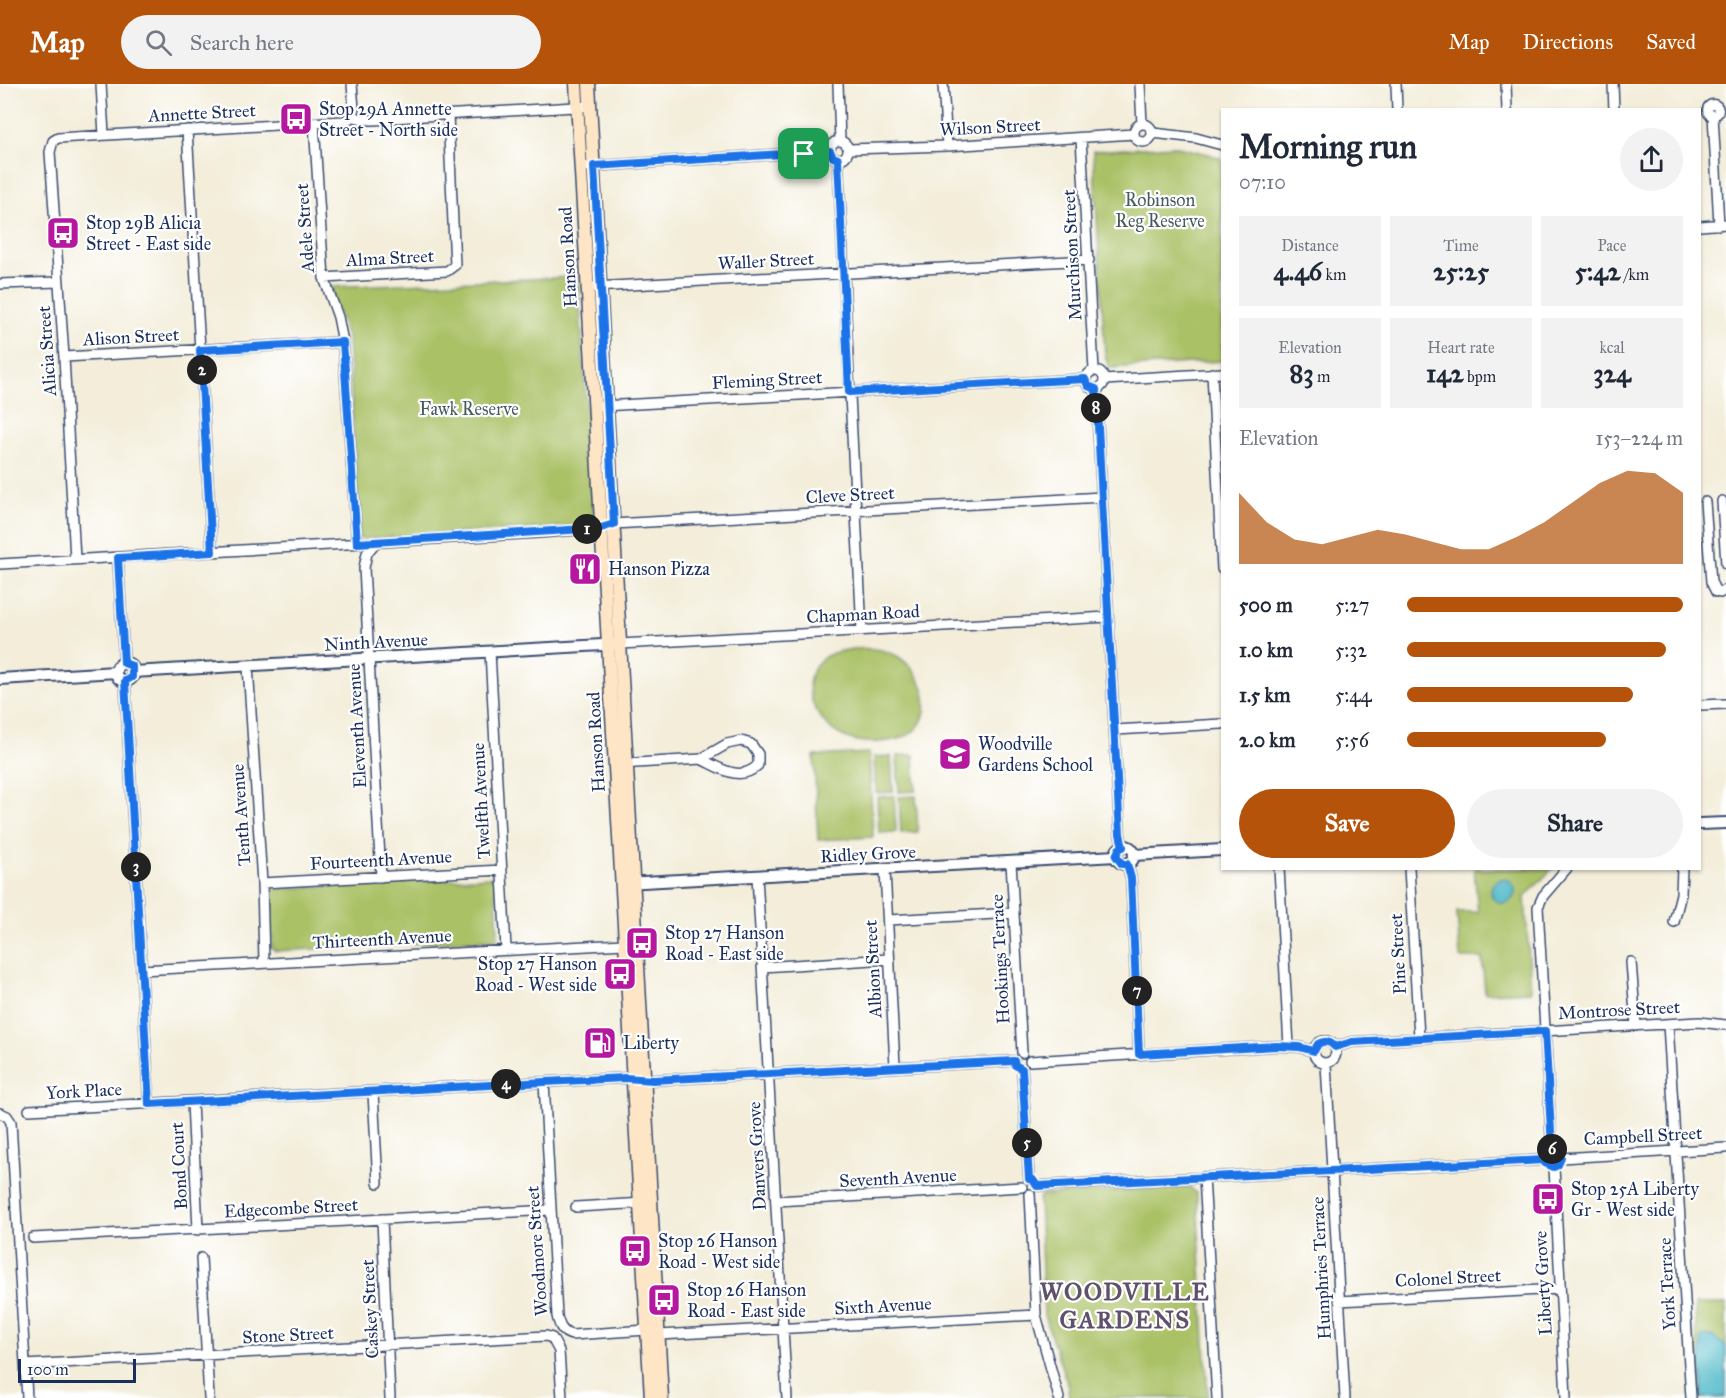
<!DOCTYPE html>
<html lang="en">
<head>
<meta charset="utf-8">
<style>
  body { margin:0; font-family:"IM FELL Great Primer",serif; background:#f2f2f3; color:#1f2937; height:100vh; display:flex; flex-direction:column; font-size:22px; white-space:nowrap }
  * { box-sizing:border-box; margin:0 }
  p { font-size:20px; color:#747a83 }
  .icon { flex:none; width:33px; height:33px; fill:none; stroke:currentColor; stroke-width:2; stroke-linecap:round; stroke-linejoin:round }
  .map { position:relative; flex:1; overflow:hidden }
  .details { position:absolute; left:1221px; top:24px; width:480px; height:762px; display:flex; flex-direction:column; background:#fff; border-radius:0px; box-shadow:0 2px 4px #0004 }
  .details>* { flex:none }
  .scale { position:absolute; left:18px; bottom:15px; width:118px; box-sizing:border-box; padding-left:6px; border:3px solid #1b2f5e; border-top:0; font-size:16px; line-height:21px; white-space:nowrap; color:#1b2f5e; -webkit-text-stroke:4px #fff; paint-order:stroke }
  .pin { position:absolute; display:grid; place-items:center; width:51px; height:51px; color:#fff; margin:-26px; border-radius:12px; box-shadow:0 3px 9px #0006 }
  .km { position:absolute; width:30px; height:30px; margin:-15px; border-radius:50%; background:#222; color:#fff; font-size:16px; line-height:30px; text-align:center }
  .round { display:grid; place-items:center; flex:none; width:63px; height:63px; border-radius:32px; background:#f2f2f3 }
  .headline { display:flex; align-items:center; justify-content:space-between; height:102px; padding:0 18px }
  h1 { font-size:33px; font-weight:700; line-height:45px }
  .stats { display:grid; grid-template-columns:repeat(3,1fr); gap:9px; height:102px; padding:6px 18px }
  .stats div { display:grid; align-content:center; border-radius:0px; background:#f2f2f3; text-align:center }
  .stats b { font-size:26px; font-weight:700 }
  .stats small { font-size:16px; font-weight:400 }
  .stats p { font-size:16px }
  .chart { height:168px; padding:12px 18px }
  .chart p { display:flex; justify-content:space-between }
  .chart svg { width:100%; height:108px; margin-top:6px; fill:#b45309; opacity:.7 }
  .action { display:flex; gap:12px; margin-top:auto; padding:12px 18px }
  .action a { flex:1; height:69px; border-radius:36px; background:#b45309; color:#fff; font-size:24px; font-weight:700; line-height:69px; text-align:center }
  .action a+a { background:#f2f2f3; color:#1f2937 }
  ul { padding:0 18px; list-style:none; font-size:20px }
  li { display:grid; grid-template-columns:96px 72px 1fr; align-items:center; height:45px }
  li i { height:15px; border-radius:8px; background:#b45309 }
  header { display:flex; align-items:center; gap:36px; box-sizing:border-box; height:84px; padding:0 30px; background:#b45309; color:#fff }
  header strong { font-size:28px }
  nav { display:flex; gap:33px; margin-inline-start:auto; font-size:21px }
  .search { width:420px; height:54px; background:#f2f2f3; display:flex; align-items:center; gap:15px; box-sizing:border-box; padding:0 21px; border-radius:33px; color:#747a83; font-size:22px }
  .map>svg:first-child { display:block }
  .green { fill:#aac166; stroke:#627862; stroke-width:1.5 }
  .water { fill:#4bb7c7; stroke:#337392; stroke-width:1.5 }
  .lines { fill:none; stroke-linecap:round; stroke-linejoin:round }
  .minor-casing { stroke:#3b4c70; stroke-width:12 }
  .tertiary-casing { stroke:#3b4c70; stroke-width:14 }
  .secondary-casing { stroke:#3b4c70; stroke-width:15 }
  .minor { stroke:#fff; stroke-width:9 }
  .tertiary { stroke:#fff; stroke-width:10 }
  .secondary { stroke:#fde5c5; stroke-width:12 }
  .route-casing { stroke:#fff; stroke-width:12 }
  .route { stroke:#1a73e8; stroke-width:8 }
  .labels { text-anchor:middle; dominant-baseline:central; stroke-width:4.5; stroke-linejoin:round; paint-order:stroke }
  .poi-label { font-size:18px; fill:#1b2f5e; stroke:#fff; text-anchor:start }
  .street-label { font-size:18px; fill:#1b2f5e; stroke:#fff }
  .park-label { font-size:18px; fill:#465b60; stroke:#fff }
  .district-label { font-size:24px; font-weight:bold; letter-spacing:1.5px; fill:#5f506b; stroke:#fff }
</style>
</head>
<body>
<header>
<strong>Map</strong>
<div class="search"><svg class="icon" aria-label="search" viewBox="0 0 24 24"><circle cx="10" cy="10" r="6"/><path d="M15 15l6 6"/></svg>Search here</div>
<nav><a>Map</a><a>Directions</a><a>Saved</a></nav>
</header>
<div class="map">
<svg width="1726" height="1314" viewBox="0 0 1726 1314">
  <rect width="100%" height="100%" fill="#fff"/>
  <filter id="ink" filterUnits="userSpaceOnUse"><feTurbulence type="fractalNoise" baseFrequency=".0167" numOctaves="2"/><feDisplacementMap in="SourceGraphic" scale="12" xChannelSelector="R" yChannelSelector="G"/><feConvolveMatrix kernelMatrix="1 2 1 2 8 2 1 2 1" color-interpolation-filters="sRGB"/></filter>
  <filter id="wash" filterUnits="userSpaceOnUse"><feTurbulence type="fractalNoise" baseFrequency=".008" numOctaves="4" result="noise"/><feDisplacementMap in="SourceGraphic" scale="24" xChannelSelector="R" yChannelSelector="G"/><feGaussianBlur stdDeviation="1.35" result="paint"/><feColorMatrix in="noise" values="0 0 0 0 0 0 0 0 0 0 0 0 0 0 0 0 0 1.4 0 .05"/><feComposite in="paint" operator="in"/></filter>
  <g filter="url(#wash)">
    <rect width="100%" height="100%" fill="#f3edd9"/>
    <!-- green -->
    <path class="green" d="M1173,62L1209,70L1222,75V277L1109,284L1105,271L1093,67Z
      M578,193L594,441L360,455L348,256L330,203Z
      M852,565C868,564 883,564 897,572C930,592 941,646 894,656C877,659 861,660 845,653C817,642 794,598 822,575C831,568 842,567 852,565Z
      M869,669L873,753L818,756L814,672Z
      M914,671L916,707L899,708L897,672Z
      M891,672L893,708L876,709L874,673Z
      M894,712L896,748L879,749L877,713Z
      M916,712L918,748L901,749L899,713Z
      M1474,785H1552L1525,813L1531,907L1485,909L1482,874H1460L1457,828H1478Z
      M490,793L494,795L496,800L498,855L276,867L272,864L270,811L275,805Z
      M1190,1103L1197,1110L1208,1314H1069L1068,1302L1044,1231L1039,1116L1041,1111Z
      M1695,1220H1726V1314H1699Z"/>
    <!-- water -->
    <path class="water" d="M1491 807a12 12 0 1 1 24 0a12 12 0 1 1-24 0Z
      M1706,1251L1713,1253L1726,1262V1313L1702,1314L1701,1254Z"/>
  </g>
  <g filter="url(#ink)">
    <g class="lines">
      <!-- minor casing -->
      <g class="minor-casing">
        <path id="minor" d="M101,0L104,51
          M838,0L840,57
          M943,0L947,62
          M1140,0L1142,40
          M1396,0L1397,26
          M1506,0L1507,26
          M1613,0L1614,26
          M1707.5 26a5.5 5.5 0 1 1 11 0a5.5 5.5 0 1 1-11 0Z
          M1713,31L1719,141
          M352,32C366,37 376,37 391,34L591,22
          M314,39L324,194L338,233L343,258L357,459
          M1134 49a9 9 0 1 1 18 0a9 9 0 1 1-18 0Z
          M187,46L212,468
          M1153,49L1196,54L1222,61
          M1081,54L1094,286
          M830 66a9 9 0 1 1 18 0a9 9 0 1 1-18 0Z
          M849,65L947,62L1134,50
          M838,75L862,547
          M581,83L830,67
          M1700,142L1726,140
          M324,194L447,187L455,181L448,31
          M0,200L58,198
          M594,203L1089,176
          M64,273L343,258
          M1086 296a9 9 0 1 1 18 0a9 9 0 1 1-18 0Z
          M1212,289L1222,485
          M1104,296L1222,289
          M1096,305L1120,750L1123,763
          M602,322L1085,295
          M1722,417L1726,480
          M1705,418L1711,498L1716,508L1720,509L1726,505
          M376,458L367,469L364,484L381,793
          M118,474L124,579
          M75,475L64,273L50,68L53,57L58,54L343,37L349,35L354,25L352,0
          M0,480L539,449L601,444L613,440L1102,413
          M620,560L1108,533
          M490,568L506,865
          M248,582L262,799L264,878
          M125,597L149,1020
          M1700,621L1726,620
          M1115,646L1222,640
          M620,680L701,675L727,660L741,657L751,660L758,670V681C740,699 720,684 701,675
          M1011,778L1022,969
          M1127,780L1131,794L1139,970
          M1279,784L1289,962
          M1409,784L1419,953
          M885,786L895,982
          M757,792L787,1314
          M262,799L502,786
          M888,836L1014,829
          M1674,838L1681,810L1682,784
          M1631,878L1636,942
          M762,883L889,875
          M141,886L624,860
          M1668,940L1691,1314
          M1314 968a11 11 0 1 1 22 0a11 11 0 1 1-22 0Z
          M1335,963L1352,958L1699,938L1726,941
          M1030,977L1277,962L1299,963L1314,967
          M1326,980L1345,1314
          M1022,985L1029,1095
          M544,998L557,1232C559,1241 562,1249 572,1251L647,1246
          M373,1009L378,1099
          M192,1018L198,1146
          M29,1026L544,998L625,994L653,996L1014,977
          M0,1029L7,1032L11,1038L27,1314
          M1552,1067L1538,823L1543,812L1567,784
          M1561,1074L1726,1064
          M1554,1083L1566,1314
          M1204,1093L1217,1314
          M1037,1102L1544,1076
          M1030,1110L1036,1231L1059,1314
          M776,1117L1022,1103
          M576,1123L645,1119
          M382,1135L390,1314
          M33,1154L550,1126
          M201,1174L209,1314
          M1339,1217L1560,1205
          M659,1251L1036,1231
          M25,1281L546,1252L552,1254L559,1267L562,1314"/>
      </g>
      <!-- tertiary casing -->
      <g class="tertiary-casing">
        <path id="tertiary" d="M116 588a9 9 0 1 1 18 0a9 9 0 1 1-18 0Z
          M133,588L620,560
          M0,595L116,588
          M1700,740L1726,739
          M1116 771a9 9 0 1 1 18 0a9 9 0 1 1-18 0Z
          M1134,771L1222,766
          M625,799L1116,772"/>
      </g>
      <!-- secondary casing -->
      <g class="secondary-casing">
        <path id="secondary" d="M576,0L651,1314
          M589,0L662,1314"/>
      </g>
      <!-- minor -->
      <use href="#minor" class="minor"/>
      <!-- tertiary -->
      <use href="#tertiary" class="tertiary"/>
      <!-- secondary -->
      <use href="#secondary" class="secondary"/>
    </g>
  </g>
  <g class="lines" filter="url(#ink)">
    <!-- route casing -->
    <g class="route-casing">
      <path id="route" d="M830,67L833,73L838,75L849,308L1085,295L1088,302L1096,305L1120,750L1123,763L1119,765L1116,772L1122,780H1127L1131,794L1139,970L1277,962L1299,963L1314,967L1318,960C1325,956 1330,957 1335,963L1352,958L1545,947L1552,1063V1066L1557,1068L1561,1074L1558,1081L1554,1083L1545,1079L1544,1076L1037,1102L1033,1096L1029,1095L1022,985L1015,981L1014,977L653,996L625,994L544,998L149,1020L125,597L132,593V582L124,579L118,474L212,468L200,266L343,258L357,459L601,444L614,440L594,82Z"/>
    </g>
    <!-- route -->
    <use href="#route" class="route"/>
  </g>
  <!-- icons -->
  <defs>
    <g id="bus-square" transform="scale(1.725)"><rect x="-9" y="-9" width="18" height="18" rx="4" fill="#b5179e" stroke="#fff"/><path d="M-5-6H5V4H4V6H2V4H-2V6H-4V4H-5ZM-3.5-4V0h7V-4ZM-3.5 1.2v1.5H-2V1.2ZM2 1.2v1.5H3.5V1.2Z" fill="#fff"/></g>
    <g id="restaurant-square" transform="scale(1.725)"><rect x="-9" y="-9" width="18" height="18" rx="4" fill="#b5179e" stroke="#fff"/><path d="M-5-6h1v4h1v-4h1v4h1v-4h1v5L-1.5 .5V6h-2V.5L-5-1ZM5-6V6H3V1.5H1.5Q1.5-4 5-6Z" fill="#fff"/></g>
    <g id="school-square" transform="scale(1.725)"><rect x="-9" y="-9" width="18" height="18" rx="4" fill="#b5179e" stroke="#fff"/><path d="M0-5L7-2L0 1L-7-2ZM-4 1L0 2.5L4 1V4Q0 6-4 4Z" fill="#fff"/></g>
    <g id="fuel-square" transform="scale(1.725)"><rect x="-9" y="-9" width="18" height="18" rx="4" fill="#b5179e" stroke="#fff"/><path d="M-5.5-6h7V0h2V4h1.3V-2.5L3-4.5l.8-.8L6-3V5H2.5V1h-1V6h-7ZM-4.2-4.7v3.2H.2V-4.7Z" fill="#fff"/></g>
  </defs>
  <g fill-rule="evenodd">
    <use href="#bus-square" x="296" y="35"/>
    <use href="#bus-square" x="63" y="149"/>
    <use href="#restaurant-square" x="585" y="485"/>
    <use href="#school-square" x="955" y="670"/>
    <use href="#bus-square" x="642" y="859"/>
    <use href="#bus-square" x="620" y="890"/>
    <use href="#fuel-square" x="600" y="959"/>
    <use href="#bus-square" x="1548" y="1115"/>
    <use href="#bus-square" x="635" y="1167"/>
    <use href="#bus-square" x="664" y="1216"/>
  </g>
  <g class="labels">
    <!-- poi labels -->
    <g class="poi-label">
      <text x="319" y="25">Stop 29A Annette<tspan x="319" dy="21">Street - North side</tspan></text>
      <text x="86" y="139">Stop 29B Alicia<tspan x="86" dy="21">Street - East side</tspan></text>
      <text x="608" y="485">Hanson Pizza</text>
      <text x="978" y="660">Woodville<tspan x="978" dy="21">Gardens School</tspan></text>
      <text x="665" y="849">Stop 27 Hanson<tspan x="665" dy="21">Road - East side</tspan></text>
      <text x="597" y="880" text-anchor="end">Stop 27 Hanson<tspan x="597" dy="21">Road - West side</tspan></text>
      <text x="623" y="959">Liberty</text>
      <text x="1571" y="1105">Stop 25A Liberty<tspan x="1571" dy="21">Gr - West side</tspan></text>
      <text x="658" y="1157">Stop 26 Hanson<tspan x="658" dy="21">Road - West side</tspan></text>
      <text x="687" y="1206">Stop 26 Hanson<tspan x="687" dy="21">Road - East side</tspan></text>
    </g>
    <!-- street labels -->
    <g class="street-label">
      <text transform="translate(202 29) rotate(-3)">Annette Street</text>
      <text transform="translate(990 43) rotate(-3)">Wilson Street</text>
      <text transform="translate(305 144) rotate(-94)">Adele Street</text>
      <text transform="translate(1072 171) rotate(-93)">Murchison Street</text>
      <text transform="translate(568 173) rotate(-93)">Hanson Road</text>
      <text transform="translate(390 174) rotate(-3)">Alma Street</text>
      <text transform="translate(766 177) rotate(-3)">Waller Street</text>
      <text transform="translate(131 253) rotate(-3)">Alison Street</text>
      <text transform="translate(47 267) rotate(-94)">Alicia Street</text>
      <text transform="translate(767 296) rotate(-3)">Fleming Street</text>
      <text transform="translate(850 411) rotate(-3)">Cleve Street</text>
      <text transform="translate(863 530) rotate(-3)">Chapman Road</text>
      <text transform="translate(376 558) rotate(-3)">Ninth Avenue</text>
      <text transform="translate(357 642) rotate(-93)">Eleventh Avenue</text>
      <text transform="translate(596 658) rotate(-93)">Hanson Road</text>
      <text transform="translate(481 717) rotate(-93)">Twelfth Avenue</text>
      <text transform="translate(241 731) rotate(-94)">Tenth Avenue</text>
      <text transform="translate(868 770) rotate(-3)">Ridley Grove</text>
      <text transform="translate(381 776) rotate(-3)">Fourteenth Avenue</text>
      <text transform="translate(382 855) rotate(-3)">Thirteenth Avenue</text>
      <text transform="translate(1398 870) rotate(-93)">Pine Street</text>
      <text transform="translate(1000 875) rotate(-93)">Hookings Terrace</text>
      <text transform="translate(873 885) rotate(-93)">Albion Street</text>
      <text transform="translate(1619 926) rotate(-3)">Montrose Street</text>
      <text transform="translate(84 1007) rotate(-3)">York Place</text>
      <text transform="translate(1643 1052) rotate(-3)">Campbell Street</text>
      <text transform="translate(757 1072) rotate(-93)">Danvers Grove</text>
      <text transform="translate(179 1082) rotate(-93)">Bond Court</text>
      <text transform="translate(898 1094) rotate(-3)">Seventh Avenue</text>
      <text transform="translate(291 1124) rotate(-3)">Edgecombe Street</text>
      <text transform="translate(537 1167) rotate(-94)">Woodmore Street</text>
      <text transform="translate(1321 1184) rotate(-93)">Humphries Terrace</text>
      <text transform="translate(1448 1194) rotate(-3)">Colonel Street</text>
      <text transform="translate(1543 1199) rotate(-93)">Liberty Grove</text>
      <text transform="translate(1667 1200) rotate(-93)">York Terrace</text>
      <text transform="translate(883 1222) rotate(-3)">Sixth Avenue</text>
      <text transform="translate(370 1225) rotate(-93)">Caskey Street</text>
      <text transform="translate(288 1251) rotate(-3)">Stone Street</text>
    </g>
    <!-- park labels -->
    <g class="park-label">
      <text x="1160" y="116">Robinson<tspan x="1160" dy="21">Reg Reserve</tspan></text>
      <text x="469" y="325">Fawk Reserve</text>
    </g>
    <!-- district labels -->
    <g class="district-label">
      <text x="1125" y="1208">WOODVILLE<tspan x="1125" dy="28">GARDENS</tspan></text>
    </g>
  </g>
</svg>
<div class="scale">100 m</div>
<div class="pin" style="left:804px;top:70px;background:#1e9e55"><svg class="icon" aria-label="arrive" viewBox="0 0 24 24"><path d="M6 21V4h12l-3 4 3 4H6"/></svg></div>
<b class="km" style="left:587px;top:445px">1</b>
<b class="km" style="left:202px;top:286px">2</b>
<b class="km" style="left:136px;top:783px">3</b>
<b class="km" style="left:506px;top:1000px">4</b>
<b class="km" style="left:1027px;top:1059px">5</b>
<b class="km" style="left:1552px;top:1065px">6</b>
<b class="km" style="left:1137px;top:907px">7</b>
<b class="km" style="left:1096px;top:324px">8</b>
<section class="details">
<div class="headline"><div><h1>Morning run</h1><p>07:10</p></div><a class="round"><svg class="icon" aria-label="share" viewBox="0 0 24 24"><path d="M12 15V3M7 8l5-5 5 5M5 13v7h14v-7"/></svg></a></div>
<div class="stats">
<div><p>Distance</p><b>4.46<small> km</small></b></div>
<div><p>Time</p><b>25:25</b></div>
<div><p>Pace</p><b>5:42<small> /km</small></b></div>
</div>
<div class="stats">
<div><p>Elevation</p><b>83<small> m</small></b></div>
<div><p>Heart rate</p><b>142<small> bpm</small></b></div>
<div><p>kcal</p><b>324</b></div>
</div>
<div class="chart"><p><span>Elevation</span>153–224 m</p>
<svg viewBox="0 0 160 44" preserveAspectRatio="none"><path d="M0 44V15L10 27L20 34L30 36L40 33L50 30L60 32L70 35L80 38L90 38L100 33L110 27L120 19L130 11L140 6L150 7L160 15V44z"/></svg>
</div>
<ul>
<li><b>500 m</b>5:27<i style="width:100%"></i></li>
<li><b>1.0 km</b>5:32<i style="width:94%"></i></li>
<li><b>1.5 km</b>5:44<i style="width:82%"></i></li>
<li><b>2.0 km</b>5:56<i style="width:72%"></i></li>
</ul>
<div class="action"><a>Save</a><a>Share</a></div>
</section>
</div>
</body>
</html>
